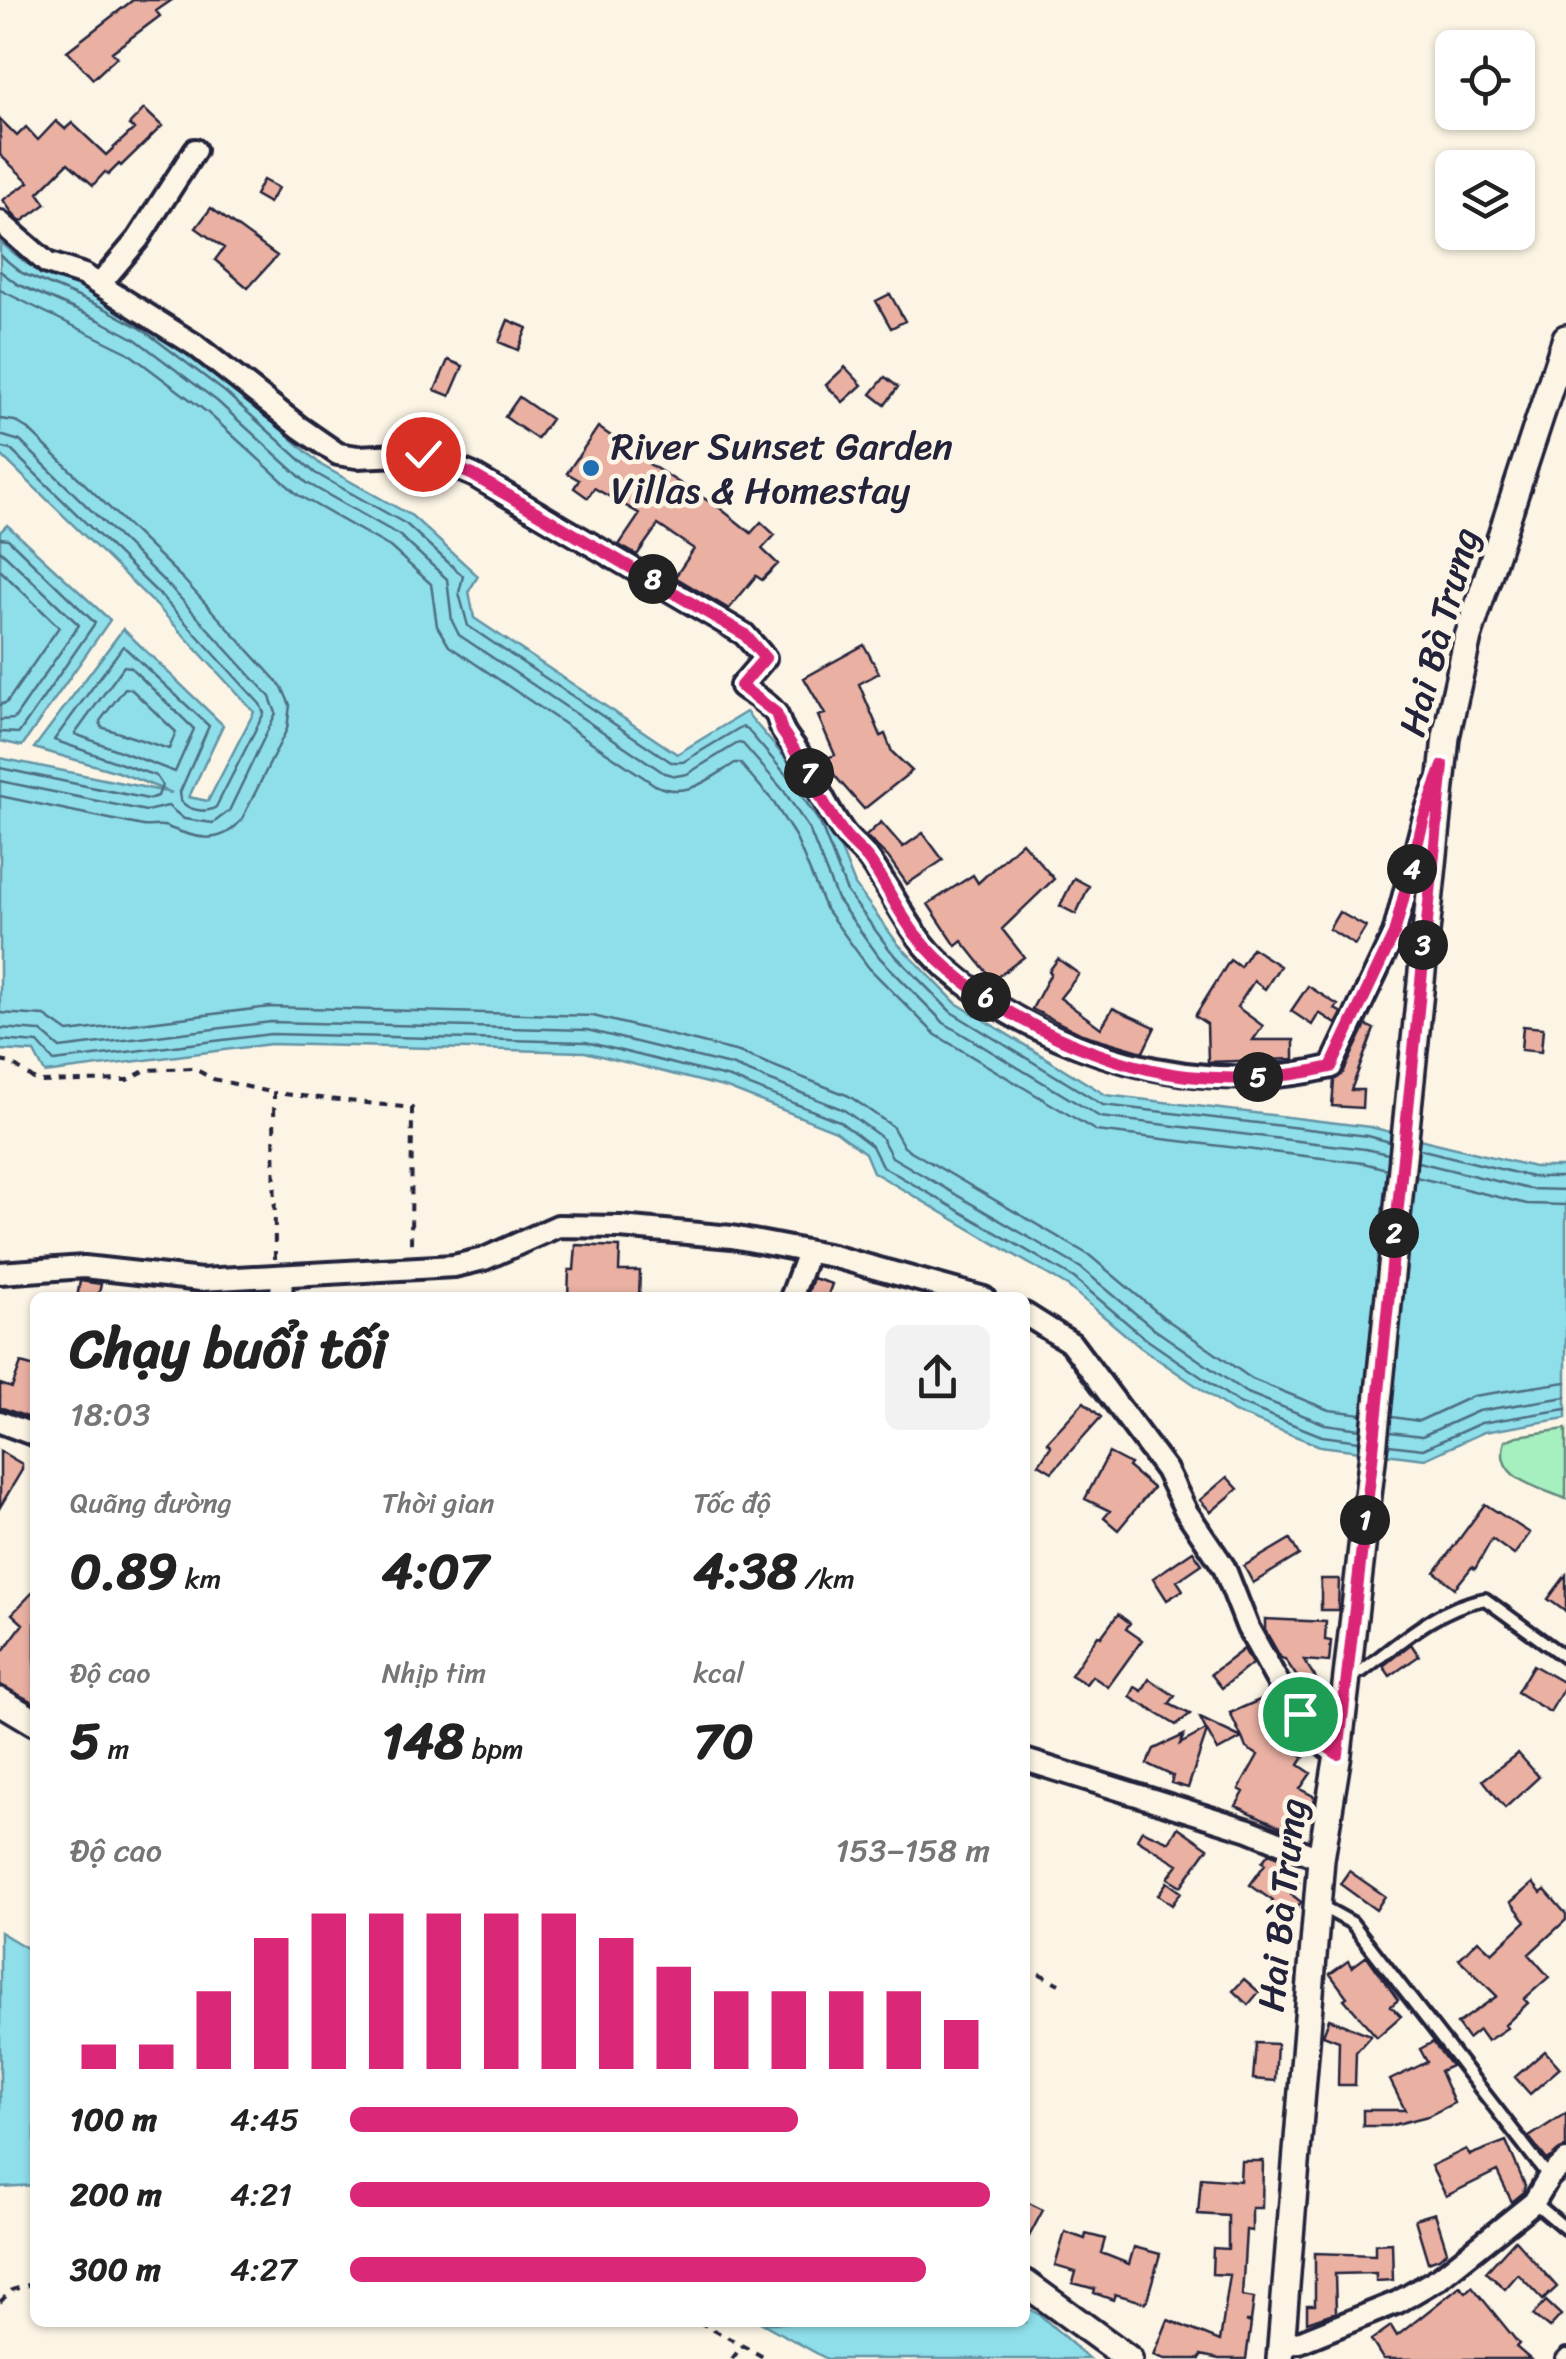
<!DOCTYPE html>
<html lang="vi">
<head>
<meta charset="utf-8">
<style>
  body { margin:0; font-family:Sriracha,sans-serif; background:#f2f2f2; color:#222; height:100vh; display:flex; flex-direction:column; font-size:38px; white-space:nowrap }
  * { box-sizing:border-box; margin:0 }
  p { font-size:32px; color:#767676 }
  .icon { flex:none; width:55px; height:55px; fill:none; stroke:currentColor; stroke-width:2; stroke-linecap:round; stroke-linejoin:round }
  .map { position:relative; flex:1; overflow:hidden }
  .side { position:absolute; left:30px; top:1292px; width:1000px; height:1035px; display:flex; flex-direction:column; background:#fff; border-radius:15px; box-shadow:0 2px 8px #0004 }
  .side>* { flex:none }
  .fabs { position:absolute; left:1435px; top:30px; display:grid; gap:20px }
  .fabs a { display:grid; place-items:center; width:100px; height:100px; border-radius:15px; background:#fff; box-shadow:0 2px 8px #0004; font-size:50px }
  .pin { position:absolute; display:grid; place-items:center; width:85px; height:85px; color:#fff; margin:-42px; border:5px solid #fff; border-radius:50%; box-shadow:0 2px 10px #0007 }
  .km { position:absolute; width:50px; height:50px; margin:-25px; border-radius:50%; background:#222; color:#fff; font-size:28px; line-height:50px; text-align:center }
  .round { display:grid; place-items:center; flex:none; width:105px; height:105px; border-radius:15px; background:#f2f2f2 }
  .overview { display:flex; align-items:center; justify-content:space-between; height:170px; padding:0 40px }
  h1 { font-size:55px; font-weight:800; line-height:75px }
  .figures { display:grid; grid-template-columns:repeat(3,1fr); gap:15px; height:170px; padding:10px 40px }
  .figures div { display:grid; align-content:center }
  .figures b { font-size:50px; font-weight:800 }
  .figures small { font-size:28px; font-weight:400 }
  .figures p { font-size:28px }
  .chart { height:280px; padding:20px 40px }
  .chart p { display:flex; justify-content:space-between }
  .chart svg { width:100%; height:180px; margin-top:10px; stroke:#db2777; stroke-width:6 }
  ul { padding:0 40px; list-style:none; font-size:32px }
  li { display:grid; grid-template-columns:160px 120px 1fr; align-items:center; height:75px }
  li i { height:25px; border-radius:12px; background:#db2777 }
  .map>svg:first-child { display:block }
  .green { fill:#a6f0bf; stroke:#64897d; stroke-width:2.5 }
  .water { fill:#8fdfea; stroke:#6393a4; stroke-width:2.5 }
  .lines { fill:none; stroke-linecap:round; stroke-linejoin:round }
  .shore { stroke:#4e6e81; stroke-width:2.5 }
  .building { fill:#eab1a3; stroke:#22223b; stroke-width:2.5 }
  .service-casing { stroke:#22223b; stroke-width:18 }
  .minor-casing { stroke:#22223b; stroke-width:28 }
  .tertiary-casing { stroke:#22223b; stroke-width:32 }
  .path { stroke:#22223b; stroke-width:4; stroke-dasharray:8 8; stroke-linecap:butt }
  .service { stroke:#fcf5e5; stroke-width:10 }
  .minor { stroke:#fcf5e5; stroke-width:20 }
  .tertiary { stroke:#fcf5e5; stroke-width:25 }
  .route-casing { stroke:#fff; stroke-width:20 }
  .route { stroke:#db2777; stroke-width:12 }
  .poi-dot { fill:#1f6fb2; stroke:#fcf5e5; stroke-width:4 }
  .labels { text-anchor:middle; dominant-baseline:central; stroke-width:9; stroke-linejoin:round; paint-order:stroke }
  .poi-label { font-size:38px; fill:#22223b; stroke:#fcf5e5; text-anchor:start }
  .street-label { font-size:38px; fill:#22223b; stroke:#fcf5e5 }
</style>
</head>
<body>
<div class="map">
<svg width="1566" height="2359" viewBox="0 0 1566 2359">
  <rect width="100%" height="100%" fill="#fcf5e5"/>
  <filter id="ink" filterUnits="userSpaceOnUse"><feTurbulence type="fractalNoise" baseFrequency=".01" numOctaves="2"/><feDisplacementMap in="SourceGraphic" scale="20" xChannelSelector="R" yChannelSelector="G"/><feConvolveMatrix kernelMatrix="1 2 1 2 8 2 1 2 1" color-interpolation-filters="sRGB"/></filter>
  <g filter="url(#ink)">
    <!-- green -->
    <path class="green" d="M1566,1429V1499C1539,1487 1492,1479 1505,1441L1517,1436Z"/>
    <!-- water -->
    <path class="water" d="M0,242L27,264L109,299L147,320L231,384L321,465L412,516L478,576L469,591L474,618L677,754L746,712L802,778L829,819L855,885L898,944L956,1003L1106,1095L1370,1127L1534,1167H1566V1418L1484,1432L1425,1459L1320,1446L1234,1412L1140,1347L1069,1287L873,1172L865,1153L836,1131L727,1088L585,1052L271,1044L45,1073L34,1052L0,1050V758L172,793L118,772L34,748L123,629L223,725L189,797L208,801L254,712L156,605L0,454Z
      M7,525L110,620L22,746L0,741V532Z
      M0,1932L35,1953V2185L0,2187Z
      M1025,2307L1040,2315L1089,2359H827L762,2323L1025,2322Z"/>
    <g class="lines">
      <!-- shore -->
      <path class="shore" d="M0,255L22,273L104,308L142,329L225,392L315,473L406,524L463,576L459,593L468,626L671,762H683L741,727L746,728L794,784L820,823L847,892L890,950L951,1012L1103,1105L1368,1136L1390,1142
        M0,271L17,284L99,320L135,339L217,401L307,483L399,535L447,579L452,621L459,635L664,773L676,776L687,774L738,743L743,744L784,791L809,829L837,899L880,958L944,1023L1100,1117L1365,1149L1388,1154
        M0,290L127,352L208,413L298,495L390,547L431,584L437,626L449,646L655,785C686,800 709,779 735,763H740L772,800L795,836L825,908L869,968L936,1035L1096,1131L1363,1163L1387,1169
        M0,419L15,421L28,429L183,579L282,687L290,705L287,729L242,819C221,847 195,838 167,827C161,824 151,827 143,826L0,796
        M0,435L20,441L172,589L270,697L276,713L229,811L213,823L184,819L168,806L146,811L0,781
        M0,447L11,450L163,598L260,704L264,713L216,807C206,814 188,810 181,801L180,792L209,726L123,646L54,740L156,776L162,785L158,796L148,799L0,768
        M0,538L8,539L95,623L19,733L0,732
        M0,550L79,625L14,719L0,720
        M0,570L59,627L7,702L0,705
        M124,666L130,667L194,729L175,772L75,734Z
        M125,688L131,689L176,732L169,749L101,727L100,721Z
        M0,1013L45,1016L68,1032L270,1007L593,1016L739,1052L849,1096L892,1126L904,1147L1089,1255L1163,1317L1252,1379L1329,1410L1362,1414
        M0,1028L40,1031L60,1048L271,1022L587,1030L734,1066L844,1110L881,1137L892,1157L1081,1268L1154,1329L1245,1392L1325,1424L1360,1429
        M0,1040L38,1043L54,1061L271,1034L586,1042L730,1078L839,1121L872,1146L882,1166L1074,1278L1146,1339L1239,1403L1322,1436L1359,1441
        M1419,1149L1532,1177H1566
        M1418,1162L1529,1189L1566,1190
        M1416,1177L1527,1204L1566,1205
        M1392,1417L1419,1421L1473,1396L1566,1382
        M1390,1432L1422,1436L1478,1411L1566,1397
        M1389,1445L1423,1449L1481,1423L1566,1409"/>
    </g>
    <!-- building -->
    <path class="building" d="M133,0H172L156,11L160,16L112,52L117,57L93,79L67,51Z
      M144,109L162,126L121,166L119,164L108,175L105,172L93,185L68,163L38,193L46,204L21,222L16,218L3,200L29,182L0,155V119L17,136L26,127L38,140L56,121L65,129L72,123L106,155L134,129L129,125Z
      M263,180L278,188L269,203L255,195Z
      M211,208L277,256L248,288L215,260L224,248L196,228Z
      M890,294L905,321L891,328L876,301Z
      M508,320L527,328L518,350L499,342Z
      M448,360L463,366L450,396L435,390Z
      M845,367L862,385L843,402L826,385Z
      M885,377L898,387L885,405L871,394Z
      M519,397L551,419L537,439L505,417Z
      M598,427L624,445L622,447L721,509L751,533L761,522L775,535L762,549L778,564L762,580L756,576L729,609L675,577L694,549L658,525L637,555L619,545L640,514L594,488L588,498L574,488L579,480L567,473Z
      M864,645L879,673L859,684L881,736L885,734L892,752L912,771L864,809L835,776L827,758L835,755L818,716L825,714L804,678Z
      M881,822L903,847L923,833L943,860L907,884L888,857L866,836Z
      M1022,842L1054,879L1002,929L1024,957L993,980L962,941L956,946L928,904L973,875L978,883Z
      M1074,878L1089,886L1076,914L1060,906Z
      M1339,912L1366,927L1355,945L1329,929Z
      M1252,948L1280,966L1265,989L1254,981L1237,1007L1263,1026L1253,1040H1294V1059L1208,1062L1207,1024L1195,1016L1230,960L1240,967Z
      M1058,959L1079,974L1060,998L1101,1028L1113,1008L1155,1027L1143,1052L1082,1034L1032,1009L1051,973L1049,971Z
      M1308,986L1338,1005L1335,1009L1342,1013L1336,1024L1319,1013L1312,1025L1291,1011Z
      M1366,1025L1374,1029L1351,1090H1363L1362,1108L1332,1106L1334,1080L1343,1073Z
      M1523,1026L1543,1028L1541,1052L1521,1050Z
      M576,1245L620,1247L619,1271H640L639,1298H568L569,1270H574Z
      M813,1278L832,1284L827,1298H806Z
      M80,1281L101,1284L98,1298H77Z
      M21,1363L35,1367V1420L0,1407V1384L12,1388Z
      M1084,1402L1101,1417L1052,1472L1039,1464L1051,1446L1047,1442Z
      M0,1451L22,1464V1470L0,1507Z
      M1109,1453L1130,1464L1128,1467L1153,1488L1118,1530L1104,1518L1110,1511L1085,1499Z
      M1227,1477L1238,1489L1211,1512L1200,1500Z
      M1485,1504L1530,1533L1514,1555L1492,1539L1475,1569L1472,1567L1455,1588L1435,1572Z
      M1290,1539L1299,1555L1253,1583L1244,1566Z
      M1193,1551L1202,1564L1177,1581L1183,1590L1167,1600L1153,1578Z
      M1566,1575V1612L1548,1599Z
      M1321,1579H1339L1338,1610H1321Z
      M35,1590V1703L0,1685V1655L23,1624L12,1614Z
      M1118,1614L1130,1623L1126,1629L1142,1640L1108,1687L1092,1676L1086,1684L1071,1675L1098,1635L1101,1637Z
      M1265,1619L1326,1622L1325,1640L1331,1641L1329,1662L1304,1660L1322,1688L1310,1696L1285,1659L1281,1658L1265,1630Z
      M1411,1644L1419,1656L1390,1676L1383,1666Z
      M1244,1649L1252,1664L1222,1688L1211,1674Z
      M1533,1665L1566,1684L1550,1712L1517,1692Z
      M1149,1679L1175,1696L1169,1704L1190,1714L1176,1725L1130,1697L1135,1687L1142,1691Z
      M1262,1699L1270,1716L1289,1727L1281,1741L1304,1757L1299,1765L1311,1773L1300,1789L1315,1797L1314,1802L1296,1834L1236,1806L1244,1792L1239,1789L1258,1755L1246,1748L1242,1738L1218,1751L1207,1731L1188,1788L1171,1783L1173,1776L1147,1764L1154,1749L1184,1735L1180,1744L1206,1730L1200,1718L1242,1738L1230,1713Z
      M1518,1753L1539,1777L1505,1808L1483,1780Z
      M1178,1827L1208,1848L1181,1886L1168,1878L1178,1864L1137,1839L1142,1830L1169,1842Z
      M1269,1853L1287,1860L1281,1869L1299,1883L1291,1894L1301,1902L1286,1922L1268,1909L1273,1901L1250,1885L1265,1864L1262,1862Z
      M1349,1871L1385,1896L1376,1910L1340,1884Z
      M1167,1882L1181,1892L1172,1905L1158,1895Z
      M1533,1883L1541,1893L1545,1890L1566,1914V1920L1529,1954L1549,1977L1524,1999L1528,2003L1505,2025L1507,2028L1487,2041L1479,2030L1468,2039L1457,2024L1497,1996L1459,1959L1478,1940L1492,1953L1526,1921L1511,1902Z
      M1367,1956L1398,2000L1391,2006L1401,2016L1377,2037L1344,1999L1347,1997L1330,1974L1348,1961L1352,1967Z
      M1244,1979L1259,1992L1248,2005L1233,1991Z
      M1329,2019L1371,2035L1356,2052L1355,2085H1338L1339,2041L1323,2035Z
      M1433,2042L1451,2066L1440,2071L1454,2103L1428,2116L1389,2126H1363V2110H1405L1390,2080L1427,2062L1420,2049Z
      M1256,2043L1277,2044L1275,2081L1253,2079Z
      M1545,2051L1560,2068L1530,2094L1515,2077Z
      M1566,2113V2148L1547,2160L1529,2137Z
      M1506,2141L1525,2185L1523,2193L1512,2202L1497,2171L1446,2196L1431,2166L1466,2149L1470,2155Z
      M1241,2161H1263L1262,2208H1252V2231L1246,2230L1242,2296L1254,2298L1251,2321H1246L1251,2323L1246,2359H1219L1201,2355L1200,2359H1165L1154,2355L1168,2320L1220,2341L1230,2275L1212,2274L1213,2248L1228,2249V2216L1198,2214L1201,2178L1240,2181Z
      M1025,2201L1043,2210L1025,2244Z
      M1435,2213L1447,2251L1439,2258L1428,2262L1415,2219Z
      M1065,2232L1085,2239L1086,2234L1105,2239L1101,2253L1129,2264L1134,2247L1160,2254L1146,2303L1115,2294L1113,2300L1094,2293L1095,2289L1073,2283L1076,2272L1055,2266Z
      M1515,2240L1557,2287L1543,2300L1518,2274L1505,2289L1486,2272Z
      M1392,2243L1393,2280L1376,2281V2273L1335,2274L1336,2312L1307,2322V2305H1315V2253L1375,2255V2244Z
      M1460,2286L1466,2292L1472,2286L1519,2344L1516,2347L1530,2359H1383L1371,2340L1391,2326L1397,2336Z
      M1546,2301L1561,2315L1549,2328L1533,2315Z"/>
    <g class="lines">
      <!-- service casing -->
      <g class="service-casing">
        <path id="service" d="M1348,1673L1362,1671C1399,1643 1438,1607 1485,1599L1566,1658
          M1321,1906L1352,1923L1549,2177
          M1534,2202L1566,2229
          M1562,2359L1566,2355"/>
      </g>
      <!-- minor casing -->
      <g class="minor-casing">
        <path id="minor" d="M0,222L47,263L84,275L195,345L299,427L338,454L357,457L423,454L473,475L744,634L765,658L741,686C751,694 769,703 776,714C779,718 779,724 782,728C786,738 794,745 799,754C815,780 826,808 844,833C852,843 863,851 870,861C896,897 911,937 945,967C1048,1057 1198,1098 1331,1067L1394,934L1424,818L1435,786
          M100,284L138,239L195,150
          M0,1273L84,1267L201,1280L454,1266L484,1259L558,1226L620,1227L732,1237L832,1256L984,1298
          M281,1298L282,1277
          M791,1298L808,1252
          M1025,1314L1071,1343L1166,1470L1186,1511L1224,1567L1248,1628L1279,1684L1326,1746L1338,1754
          M0,1422L35,1435
          M1025,1760L1249,1830L1321,1859
          M1283,2343L1299,2342L1398,2302L1439,2278L1534,2202L1549,2177L1566,2161"/>
      </g>
      <!-- tertiary casing -->
      <g class="tertiary-casing">
        <path id="tertiary" d="M0,1701L35,1722
          M1025,2283L1129,2359
          M1280,2359L1321,1859L1338,1754L1372,1461L1446,737L1468,637L1566,338"/>
      </g>
      <!-- path -->
      <path class="path" d="M0,1061L11,1063L38,1082L127,1080L146,1070L193,1068L213,1079L274,1093
        M275,1259L274,1093L412,1108L411,1248
        M1025,1966L1059,1984
        M0,2302L12,2290L35,2283
        M699,2322L767,2359
        M732,2359L742,2346"/>
      <!-- service -->
      <use href="#service" class="service"/>
      <!-- minor -->
      <use href="#minor" class="minor"/>
      <!-- tertiary -->
      <use href="#tertiary" class="tertiary"/>
    </g>
  </g>
  <g class="lines" filter="url(#ink)">
    <!-- route casing -->
    <g class="route-casing">
      <path id="route" d="M423,454L473,475L744,634L765,658L741,686L776,713L782,731C806,764 820,803 845,835C853,845 864,852 871,863C887,886 898,912 915,934C974,1007 1095,1065 1187,1076C1235,1081 1284,1078 1331,1067L1394,934L1424,818L1443,766L1372,1461L1338,1754L1326,1746L1300,1714"/>
    </g>
    <!-- route -->
    <use href="#route" class="route"/>
  </g>
  <!-- markers -->
  <circle class="poi-dot" cx="591" cy="468" r="10"/>
  <g class="labels">
    <!-- poi labels -->
    <g class="poi-label">
      <text x="611" y="446">River Sunset Garden<tspan x="611" dy="44">Villas &amp; Homestay</tspan></text>
    </g>
    <!-- street labels -->
    <g class="street-label">
      <text transform="translate(1439 632) rotate(-75)">Hai Bà Trưng</text>
      <text transform="translate(1282 1905) rotate(-84)">Hai Bà Trưng</text>
    </g>
  </g>
</svg>
<div class="fabs">
<a><svg class="icon" aria-label="locate" viewBox="0 0 24 24"><circle cx="12" cy="12" r="6"/><path d="M12 2v4M12 18v4M2 12h4M18 12h4"/></svg></a>
<a><svg class="icon" aria-label="layers" viewBox="0 0 24 24"><path d="M12 4l9 5-9 5-9-5zM3 14l9 5 9-5"/></svg></a>
</div>
<div class="pin" style="left:1300px;top:1714px;background:#1e9e55"><svg class="icon" aria-label="arrive" viewBox="0 0 24 24"><path d="M6 21V4h12l-3 4 3 4H6"/></svg></div>
<div class="pin" style="left:423px;top:454px;background:#d93025"><svg class="icon" aria-label="check" viewBox="0 0 24 24"><path d="M5 12l5 5 9-10"/></svg></div>
<b class="km" style="left:1365px;top:1520px">1</b>
<b class="km" style="left:1394px;top:1233px">2</b>
<b class="km" style="left:1423px;top:945px">3</b>
<b class="km" style="left:1412px;top:869px">4</b>
<b class="km" style="left:1258px;top:1077px">5</b>
<b class="km" style="left:986px;top:997px">6</b>
<b class="km" style="left:809px;top:773px">7</b>
<b class="km" style="left:653px;top:579px">8</b>
<section class="side">
<div class="overview"><div><h1>Chạy buổi tối</h1><p>18:03</p></div><a class="round"><svg class="icon" aria-label="share" viewBox="0 0 24 24"><path d="M12 15V3M7 8l5-5 5 5M5 13v7h14v-7"/></svg></a></div>
<div class="figures">
<div><p>Quãng đường</p><b>0.89<small> km</small></b></div>
<div><p>Thời gian</p><b>4:07</b></div>
<div><p>Tốc độ</p><b>4:38<small> /km</small></b></div>
</div>
<div class="figures">
<div><p>Độ cao</p><b>5<small> m</small></b></div>
<div><p>Nhịp tim</p><b>148<small> bpm</small></b></div>
<div><p>kcal</p><b>70</b></div>
</div>
<div class="chart"><p><span>Độ cao</span>153–158 m</p>
<svg viewBox="0 0 160 44" preserveAspectRatio="none"><path d="M5 44V38M15 44V38M25 44V25M35 44V12M45 44V6M55 44V6M65 44V6M75 44V6M85 44V6M95 44V12M105 44V19M115 44V25M125 44V25M135 44V25M145 44V25M155 44V32"/></svg>
</div>
<ul>
<li><b>100 m</b>4:45<i style="width:70%"></i></li>
<li><b>200 m</b>4:21<i style="width:100%"></i></li>
<li><b>300 m</b>4:27<i style="width:90%"></i></li>
</ul>
</section>
</div>
</body>
</html>
